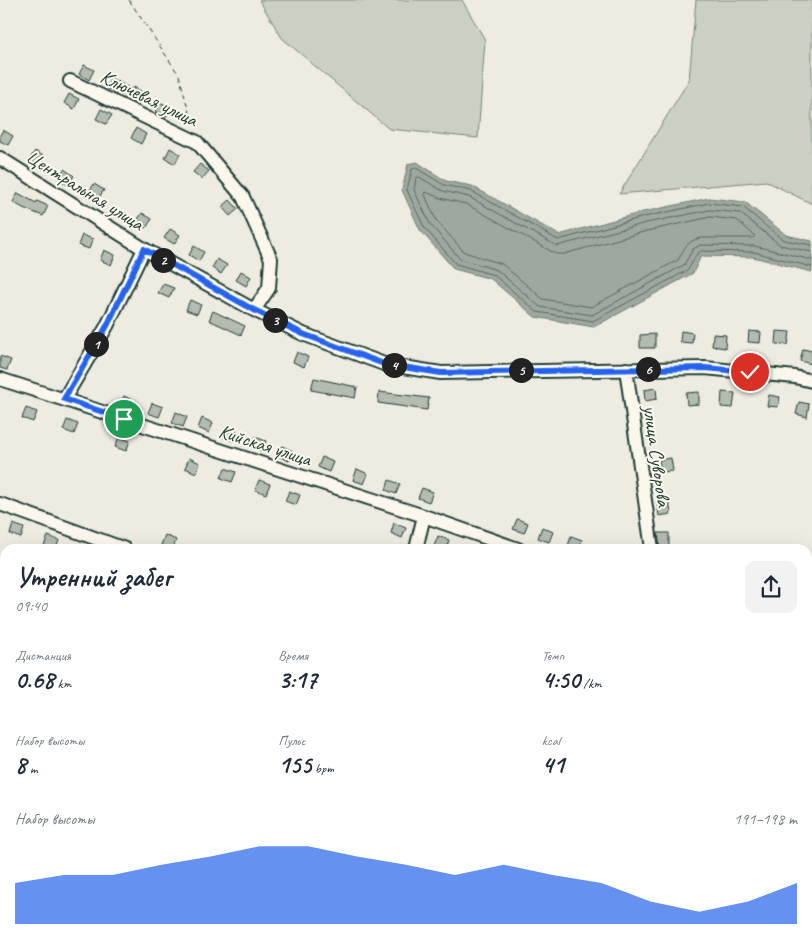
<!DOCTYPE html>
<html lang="ru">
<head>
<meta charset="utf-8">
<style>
  body { margin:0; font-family:Caveat,sans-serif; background:#f2f2f3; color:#1f2937; height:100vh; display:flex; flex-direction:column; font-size:19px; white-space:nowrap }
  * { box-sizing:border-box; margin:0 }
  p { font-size:16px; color:#747a83 }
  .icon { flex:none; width:28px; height:28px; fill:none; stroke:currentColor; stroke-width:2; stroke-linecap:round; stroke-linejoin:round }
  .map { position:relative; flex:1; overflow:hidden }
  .drawer { position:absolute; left:0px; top:544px; width:812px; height:406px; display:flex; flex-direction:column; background:#fff; border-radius:15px 15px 0 0; box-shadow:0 5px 20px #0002 }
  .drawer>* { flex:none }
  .pin { position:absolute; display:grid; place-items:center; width:42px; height:42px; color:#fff; margin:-21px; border:2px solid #fff; border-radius:50%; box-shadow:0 1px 5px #0007 }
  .km { position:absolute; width:25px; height:25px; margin:-12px; border-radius:50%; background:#222; color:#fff; font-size:14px; line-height:25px; text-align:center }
  .round { display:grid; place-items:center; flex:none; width:52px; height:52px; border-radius:10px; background:#f2f2f3 }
  .headline { display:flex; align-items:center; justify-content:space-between; height:85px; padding:0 15px }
  h1 { font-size:28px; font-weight:800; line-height:38px }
  .stats { display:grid; grid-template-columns:repeat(3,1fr); gap:8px; height:85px; padding:5px 15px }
  .stats div { display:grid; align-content:center }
  .stats b { font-size:25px; font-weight:800 }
  .stats small { font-size:14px; font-weight:400 }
  .stats p { font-size:14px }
  .chart { height:140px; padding:10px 15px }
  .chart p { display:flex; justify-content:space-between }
  .chart svg { width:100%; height:90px; margin-top:5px; fill:#2563eb; opacity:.7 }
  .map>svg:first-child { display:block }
  .green { fill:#cbcfc4; stroke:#75867c }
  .water { fill:#9fa89f; stroke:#6c7d74 }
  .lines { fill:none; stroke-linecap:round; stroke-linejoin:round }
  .shore { stroke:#52685f; stroke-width:1 }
  .building { fill:#b4bbb0; stroke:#1f3d34 }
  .minor-casing { stroke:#1f3d34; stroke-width:16 }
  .path { stroke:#1f3d34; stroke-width:1; stroke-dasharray:5 4; stroke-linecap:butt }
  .minor { stroke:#fbf7ec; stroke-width:12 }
  .route-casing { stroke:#fff; stroke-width:10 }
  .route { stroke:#2563eb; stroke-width:6 }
  .labels { text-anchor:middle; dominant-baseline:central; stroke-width:4; stroke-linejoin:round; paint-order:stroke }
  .street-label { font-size:20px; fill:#1f3d34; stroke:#fbf7ec }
</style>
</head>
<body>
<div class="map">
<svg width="812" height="949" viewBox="0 0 812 949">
  <rect width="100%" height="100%" fill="#eeece1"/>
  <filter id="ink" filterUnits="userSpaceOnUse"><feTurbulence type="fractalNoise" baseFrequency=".02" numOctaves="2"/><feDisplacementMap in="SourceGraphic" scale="10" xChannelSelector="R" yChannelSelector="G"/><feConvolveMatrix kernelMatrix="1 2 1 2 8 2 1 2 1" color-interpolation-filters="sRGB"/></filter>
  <g filter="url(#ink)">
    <!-- green -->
    <path class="green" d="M259,0H462L485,40L478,138L389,129L282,38Z
      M696,0H812V204L766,181L619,194L689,80Z"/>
    <!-- water -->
    <path class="water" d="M417,162L446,181L472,186L559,235L643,212L709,198L745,202L786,235L812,241V272L753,257L701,256L693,273L594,327L535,317L491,279L454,269L420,230L402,190L408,164Z"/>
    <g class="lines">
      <!-- shore -->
      <path class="shore" d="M426,192L440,198L466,204L556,254H564L647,231L710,217L737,220L755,236L753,238H701C687,240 684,249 678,260L591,307L543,299L502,264L464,252L436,220L425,195Z
        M812,245L783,240L743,207L709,203L644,217L558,240L471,191L444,185L416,168L412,169L407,190L424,227L456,264L494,275L537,312L593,321L688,270L697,254L701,251L754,252L812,267
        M812,252L780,245L740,213L710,210L646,223L557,246L469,197L443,191L419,177L416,178L414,190L430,224L460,259L497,270L540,307L592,315L684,265L693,249L700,245L755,246L812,260"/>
    </g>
    <!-- building -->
    <path class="building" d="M84,65L94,70L89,80L79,74Z
      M111,78L133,90L134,87L144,93L139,102L118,91L116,93L106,88Z
      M69,94L79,99L74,109L64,103Z
      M160,102L171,108L166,117L155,112Z
      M101,109L112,115L106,124L96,119Z
      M136,128L146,134L141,144L131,138Z
      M3,130L13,136L8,145L0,141V135Z
      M170,148L180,154L175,164L165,158Z
      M35,151L45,157L39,167L29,160Z
      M200,164L209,171L202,179L193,172Z
      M64,169L74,176L68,185L58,179Z
      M94,184L104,190L98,199L88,193Z
      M18,193L36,203L37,201L48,206L43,216L23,208L13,202Z
      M230,200L238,209L230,216L222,207Z
      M142,213L152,219L146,228L136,222Z
      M170,229L180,235L174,244L164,238Z
      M82,235L93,239L89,249L78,245Z
      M194,246L204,252L199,261L189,255Z
      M104,250L115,255L111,265L100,260Z
      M217,259L227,265L221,274L212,268Z
      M241,271L251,277L246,286L236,280Z
      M163,284L174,288L169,298L158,293Z
      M190,300L201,305L197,314L186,310Z
      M213,311L245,326L241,335L209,320Z
      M681,331L693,333L692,343L680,342Z
      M749,331L761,332L760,343L748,342Z
      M777,331L790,332L788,345L776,344Z
      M655,334V348H640V335Z
      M713,334L726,335L725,348L712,346Z
      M803,349L812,351V364L800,361Z
      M297,352L308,357L304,367L293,362Z
      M0,356L11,360L7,370L0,368Z
      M314,378L357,387L355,398L311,390Z
      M656,388L657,399L645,401L644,390Z
      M379,392L429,398L427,410L378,403Z
      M699,392V404L687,405L686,393Z
      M722,392L735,393L733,408L721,407Z
      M769,395L780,397L778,407L767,406Z
      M124,396L134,401L131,411L120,406Z
      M799,402L809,404L807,417L796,414Z
      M152,403L163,407L159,417L148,413Z
      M26,408L37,412L33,422L22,418Z
      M176,412L187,417L183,427L172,423Z
      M202,418L213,423L209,433L198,428Z
      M67,420L78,424L74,434L63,430Z
      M226,427L237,431L233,441L222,437Z
      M119,437L130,441L126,451L115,447Z
      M255,437L266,441L262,451L251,447Z
      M282,446L293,451L289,461L278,456Z
      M322,457L333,462L329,472L318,467Z
      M189,458L200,463L196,473L185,468Z
      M671,458L673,471L661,472L659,460Z
      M225,468L236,472L232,482L221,478Z
      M357,469L368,474L364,484L353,480Z
      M259,480L270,484L266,494L255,490Z
      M389,480L400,484L396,494L386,490Z
      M422,488L433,492L429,502L418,498Z
      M289,491L300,495L296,505L285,501Z
      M669,500L671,514L659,516L657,501Z
      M517,519L528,523L524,533L513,529Z
      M394,523L406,528L402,538L391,533Z
      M13,524L24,528L21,538L10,534Z
      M542,527L553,532L549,542L538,538Z
      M658,533H669V549H660Z
      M165,535L176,540L173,549L161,545Z
      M48,536L59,540L56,549L44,546Z
      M438,536L449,540L446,549L434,546Z
      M571,536L582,540L579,549L568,546Z"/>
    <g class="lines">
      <!-- minor casing -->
      <g class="minor-casing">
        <path id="minor" d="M70,81L197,142L243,197L271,259L269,288L254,310
          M0,158L144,249L254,310L303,334L384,364L441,373L705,368L795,377L812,381
          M626,369L652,549
          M0,379L424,516L518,549
          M64,399L107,326L144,249
          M0,504L125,549
          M416,549L424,516
          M808,670L812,672
          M0,784H5
          M0,903H5
          M652,945L664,949
          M63,949V945
          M240,949L241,945
          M405,949V945
          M535,949L537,945"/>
      </g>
      <!-- path -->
      <path class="path" d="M129,0L179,75L193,127"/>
      <!-- minor -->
      <use href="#minor" class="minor"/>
    </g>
  </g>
  <g class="lines" filter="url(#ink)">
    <!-- route casing -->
    <g class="route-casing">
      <path id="route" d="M124,419L64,399L107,326L144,249L254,310L303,334L384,364L441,373L705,368L750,372"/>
    </g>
    <!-- route -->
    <use href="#route" class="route"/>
  </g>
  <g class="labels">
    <!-- street labels -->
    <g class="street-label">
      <text transform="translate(149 98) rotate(26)">Ключевая улица</text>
      <text transform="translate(85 190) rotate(32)">Центральная улица</text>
      <text transform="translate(265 445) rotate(18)">Кийская улица</text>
      <text transform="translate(657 456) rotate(82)">улица Суворова</text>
    </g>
  </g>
</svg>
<div class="pin" style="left:124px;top:419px;background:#1e9e55"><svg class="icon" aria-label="arrive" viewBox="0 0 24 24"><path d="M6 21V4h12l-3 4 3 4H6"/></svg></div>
<div class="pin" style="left:750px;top:372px;background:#d93025"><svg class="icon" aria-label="check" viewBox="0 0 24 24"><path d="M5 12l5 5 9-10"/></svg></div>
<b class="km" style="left:96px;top:344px">1</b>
<b class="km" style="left:163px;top:260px">2</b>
<b class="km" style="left:275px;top:320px">3</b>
<b class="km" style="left:394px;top:365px">4</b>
<b class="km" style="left:521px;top:370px">5</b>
<b class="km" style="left:648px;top:369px">6</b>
<section class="drawer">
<div class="headline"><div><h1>Утренний забег</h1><p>09:40</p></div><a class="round"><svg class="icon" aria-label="share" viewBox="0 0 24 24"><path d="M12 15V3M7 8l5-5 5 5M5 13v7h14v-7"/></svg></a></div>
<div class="stats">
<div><p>Дистанция</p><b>0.68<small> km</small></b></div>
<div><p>Время</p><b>3:17</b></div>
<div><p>Темп</p><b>4:50<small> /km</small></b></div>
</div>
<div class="stats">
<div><p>Набор высоты</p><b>8<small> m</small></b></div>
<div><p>Пульс</p><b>155<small> bpm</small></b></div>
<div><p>kcal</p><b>41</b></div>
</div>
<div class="chart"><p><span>Набор высоты</span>191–198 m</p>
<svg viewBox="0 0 160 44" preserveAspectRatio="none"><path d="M0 44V24L10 20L20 20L30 15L40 11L50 6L60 6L70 11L80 15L90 20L100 15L110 20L120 24L130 33L140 38L150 33L160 24V44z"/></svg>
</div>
</section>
</div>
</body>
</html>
